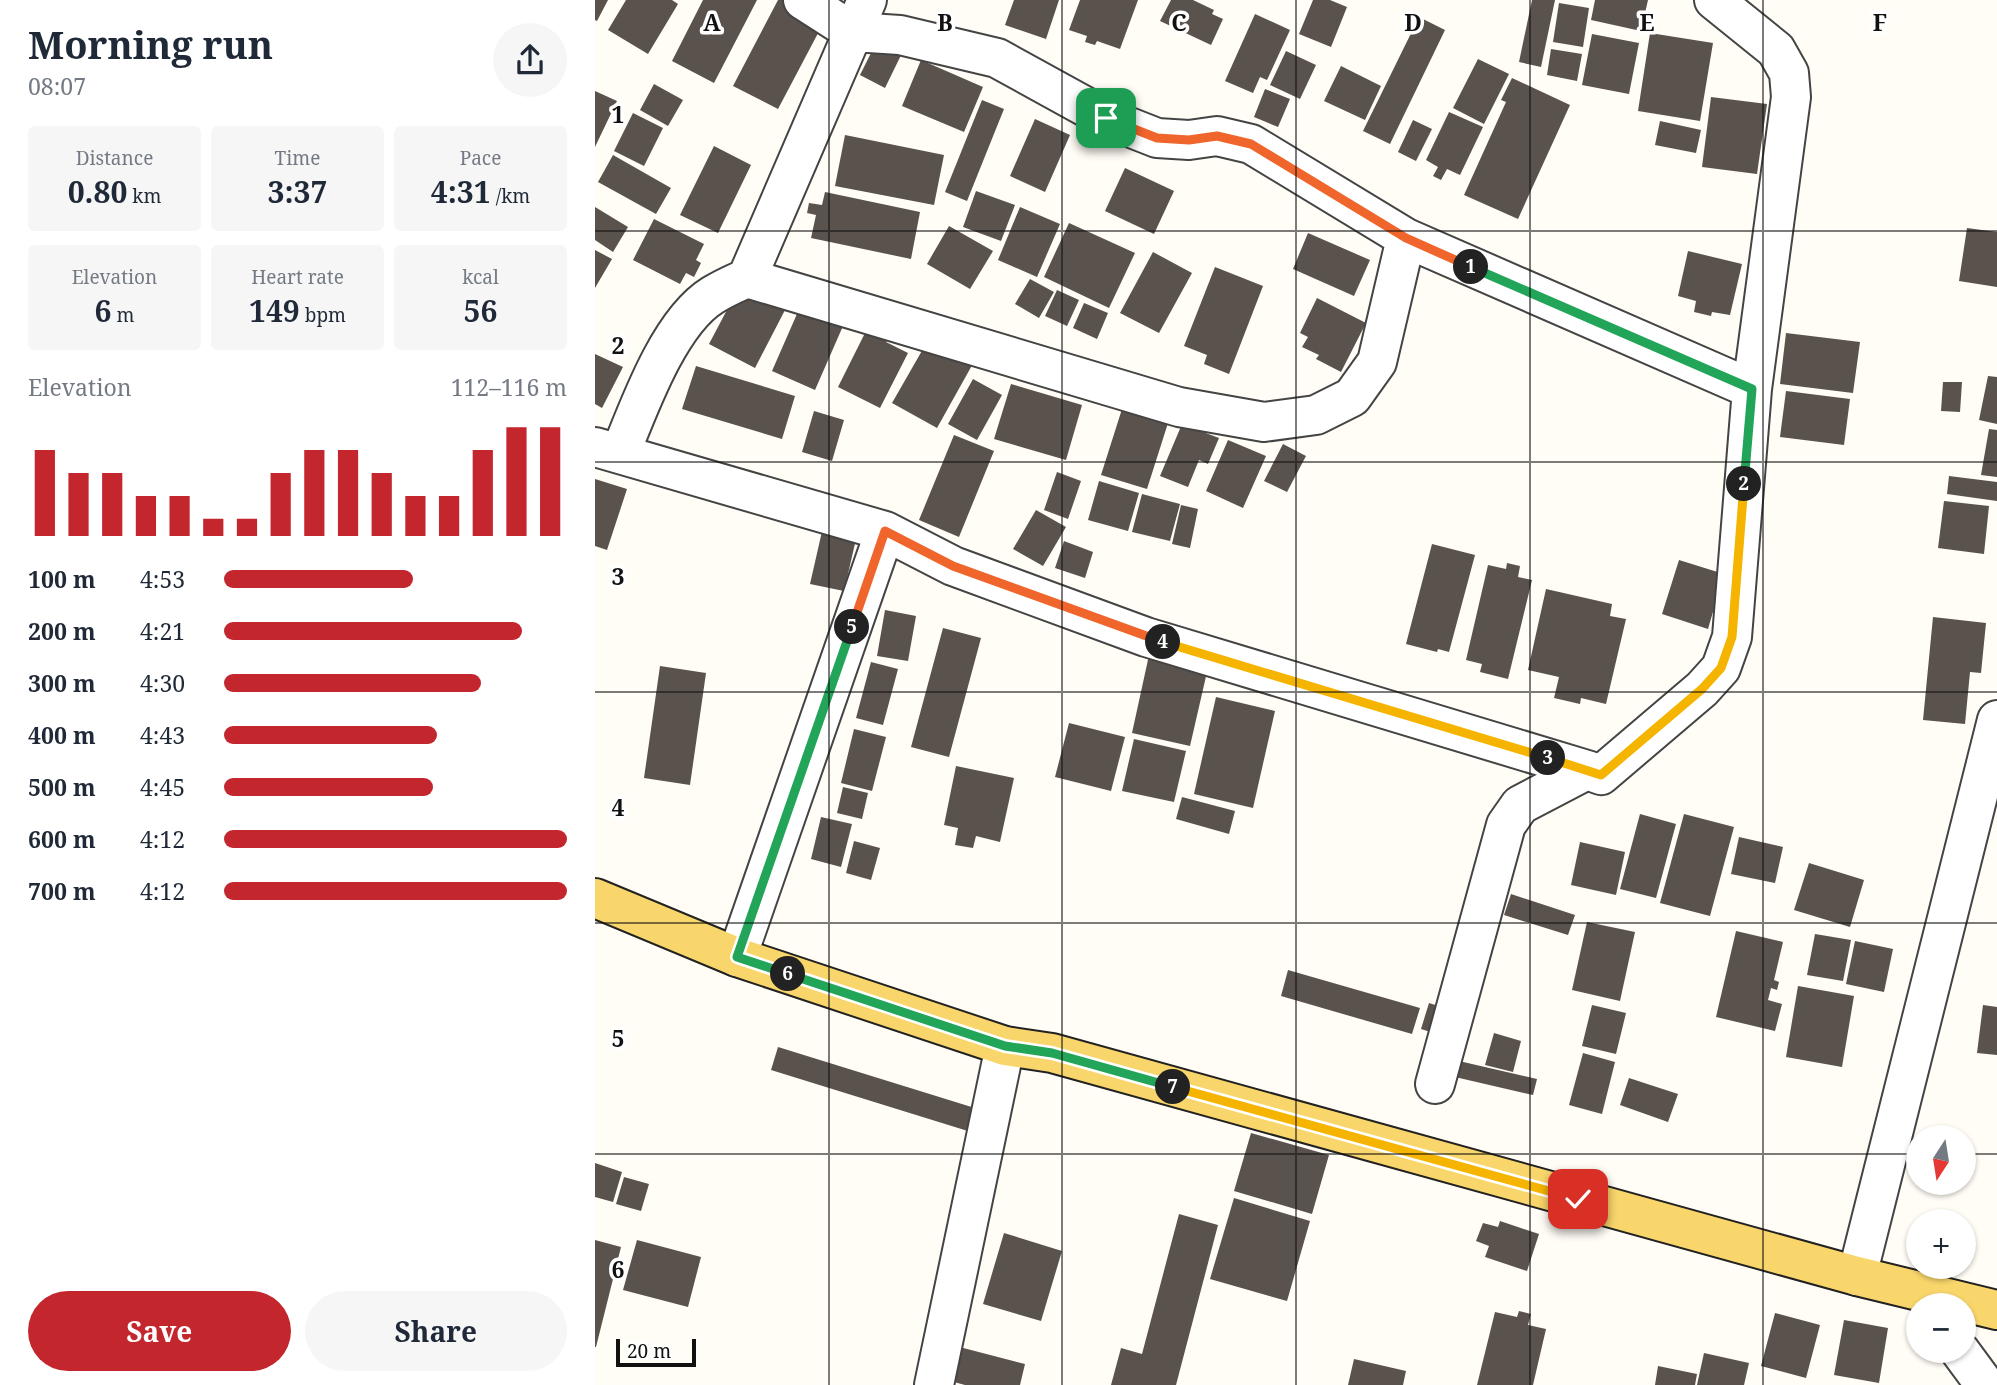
<!DOCTYPE html>
<html lang="en">
<head>
<meta charset="utf-8">
<style>
  body { margin:0; font-family:"Noto Serif",serif; background:#f6f6f7; color:#1f2937; height:100vh; display:flex; flex-direction:column; font-size:26px; white-space:nowrap }
  * { box-sizing:border-box; margin:0 }
  p { font-size:23px; color:#747a83 }
  .icon { flex:none; width:38px; height:38px; fill:none; stroke:currentColor; stroke-width:2; stroke-linecap:round; stroke-linejoin:round }
  .map { position:relative; flex:1; overflow:hidden }
  .drawer { display:flex; flex-direction:column; background:#fff; width:595px }
  .drawer>* { flex:none }
  .needle { width:46px; rotate:192deg }
  .tools { position:absolute; left:1311px; top:1125px; display:grid; gap:14px }
  .tools a { display:grid; place-items:center; width:70px; height:70px; border-radius:50%; background:#fff; box-shadow:0 2px 5px #0004; font-size:35px }
  .scale { position:absolute; left:21px; bottom:18px; width:80px; box-sizing:border-box; padding-left:7px; border:4px solid #111; border-top:0; font-size:19px; line-height:24px; white-space:nowrap; color:#111; -webkit-text-stroke:5px #fff; paint-order:stroke }
  .pin { position:absolute; display:grid; place-items:center; width:60px; height:60px; color:#fff; margin:-30px; border-radius:14px; box-shadow:0 4px 10px #0006 }
  .km { position:absolute; width:35px; height:35px; margin:-18px; border-radius:50%; background:#222; color:#fff; font-size:19px; line-height:35px; text-align:center }
  .round { display:grid; place-items:center; flex:none; width:74px; height:74px; border-radius:37px; background:#f6f6f7 }
  .summary { display:flex; align-items:center; justify-content:space-between; height:119px; padding:0 28px }
  h1 { font-size:38px; font-weight:700; line-height:52px }
  .metrics { display:grid; grid-template-columns:repeat(3,1fr); gap:10px; height:119px; padding:7px 28px }
  .metrics div { display:grid; align-content:center; border-radius:7px; background:#f6f6f7; text-align:center }
  .metrics b { font-size:30px; font-weight:700 }
  .metrics small { font-size:19px; font-weight:400 }
  .metrics p { font-size:19px }
  .chart { height:196px; padding:14px 28px }
  .chart p { display:flex; justify-content:space-between }
  .chart svg { width:100%; height:126px; margin-top:7px; stroke:#c4262e; stroke-width:6 }
  .cta { display:flex; gap:14px; margin-top:auto; padding:14px 28px }
  .cta a { flex:1; height:80px; border-radius:42px; background:#c4262e; color:#fff; font-size:28px; font-weight:700; line-height:80px; text-align:center }
  .cta a+a { background:#f6f6f7; color:#1f2937 }
  ul { padding:0 28px; list-style:none; font-size:23px }
  li { display:grid; grid-template-columns:112px 84px 1fr; align-items:center; height:52px }
  li i { height:18px; border-radius:9px; background:#c4262e }
  main { display:flex; flex:1; min-height:0 }
  .map>svg:first-child { display:block }
  .building { fill:#5a524d }
  .lines { fill:none; stroke-linecap:round; stroke-linejoin:round }
  .minor-casing { stroke:#444; stroke-width:42 }
  .major-casing { stroke:#222; stroke-width:42 }
  .minor { stroke:#fff; stroke-width:38 }
  .major { stroke:#f9d66b; stroke-width:38 }
  .split-1-casing { stroke:#fff; stroke-width:14 }
  .split-2-casing { stroke:#fff; stroke-width:14 }
  .split-3-casing { stroke:#fff; stroke-width:14 }
  .split-4-casing { stroke:#fff; stroke-width:14 }
  .split-5-casing { stroke:#fff; stroke-width:14 }
  .split-6-casing { stroke:#fff; stroke-width:14 }
  .split-7-casing { stroke:#fff; stroke-width:14 }
  .split-8-casing { stroke:#fff; stroke-width:14 }
  .split-1 { stroke:#f0652b; stroke-width:9 }
  .split-2 { stroke:#22a559; stroke-width:9 }
  .split-3 { stroke:#f5b400; stroke-width:9 }
  .split-4 { stroke:#f5b400; stroke-width:9 }
  .split-5 { stroke:#f0652b; stroke-width:9 }
  .split-6 { stroke:#22a559; stroke-width:9 }
  .split-7 { stroke:#22a559; stroke-width:9 }
  .split-8 { stroke:#f5b400; stroke-width:9 }
  .grid { fill:none; stroke:#111; stroke-width:2; stroke-opacity:0.55 }
  .grid-label { font-size:23px; text-anchor:middle; font-weight:bold; fill:#111; stroke:#fff; stroke-width:7; stroke-linejoin:round; paint-order:stroke }
</style>
</head>
<body>
<main>
<section class="drawer">
<div class="summary"><div><h1>Morning run</h1><p>08:07</p></div><a class="round"><svg class="icon" aria-label="share" viewBox="0 0 24 24"><path d="M12 15V3M7 8l5-5 5 5M5 13v7h14v-7"/></svg></a></div>
<div class="metrics">
<div><p>Distance</p><b>0.80<small> km</small></b></div>
<div><p>Time</p><b>3:37</b></div>
<div><p>Pace</p><b>4:31<small> /km</small></b></div>
</div>
<div class="metrics">
<div><p>Elevation</p><b>6<small> m</small></b></div>
<div><p>Heart rate</p><b>149<small> bpm</small></b></div>
<div><p>kcal</p><b>56</b></div>
</div>
<div class="chart"><p><span>Elevation</span>112–116 m</p>
<svg viewBox="0 0 160 44" preserveAspectRatio="none"><path d="M5 44V14M15 44V22M25 44V22M35 44V30M45 44V30M55 44V38M65 44V38M75 44V22M85 44V14M95 44V14M105 44V22M115 44V30M125 44V30M135 44V14M145 44V6M155 44V6"/></svg>
</div>
<ul>
<li><b>100 m</b>4:53<i style="width:55%"></i></li>
<li><b>200 m</b>4:21<i style="width:87%"></i></li>
<li><b>300 m</b>4:30<i style="width:75%"></i></li>
<li><b>400 m</b>4:43<i style="width:62%"></i></li>
<li><b>500 m</b>4:45<i style="width:61%"></i></li>
<li><b>600 m</b>4:12<i style="width:100%"></i></li>
<li><b>700 m</b>4:12<i style="width:100%"></i></li>
</ul>
<div class="cta"><a>Save</a><a>Share</a></div>
</section>
<div class="map">
<svg width="1402" height="1385" viewBox="0 0 1402 1385">
  <rect width="100%" height="100%" fill="#fffdf5"/>
  <!-- building -->
  <path class="building" d="M0,0H13L2,21L0,20Z
    M31,0H77L83,4L53,54L13,30Z
    M108,0H162L119,83L77,61Z
    M183,0H192L230,20L183,109L138,86Z
    M419,0H464L451,39L410,25Z
    M485,0H543L525,49L502,41L500,45L490,42L492,36L474,30Z
    M576,0H598L619,10L617,14L628,19L616,45L565,21Z
    M718,0H735L752,7L736,47L704,34Z
    M937,0H960L946,67L924,62Z
    M1000,0H1053L1046,31L996,20Z
    M964,3L994,8L988,47L958,42Z
    M660,14L695,30L672,80L665,77L658,93L630,81Z
    M824,17L850,30L795,144L768,131Z
    M1055,33L1118,43L1105,121L1043,111Z
    M997,34L1044,43L1034,94L987,85Z
    M284,37L309,49L290,88L265,75Z
    M956,49L987,54L982,81L952,75Z
    M691,51L721,65L705,99L675,85Z
    M883,59L914,74L889,124L858,108Z
    M326,60L388,87L369,132L307,106Z
    M746,66L786,86L770,120L729,101Z
    M917,78L975,105L923,219L869,195L911,102L906,100Z
    M59,84L88,100L73,126L45,110Z
    M670,89L695,99L683,127L659,117Z
    M0,91L22,101L0,147Z
    M1116,97L1172,104L1162,174L1107,167Z
    M387,100L409,109L372,201L350,192Z
    M854,112L888,127L865,175L852,169L846,180L838,176L843,167L831,160Z
    M38,113L68,128L49,166L19,151Z
    M440,119L475,135L450,192L415,176Z
    M818,120L837,129L821,161L803,152Z
    M1065,121L1106,130L1101,153L1060,145Z
    M250,135L349,155L339,205L240,186Z
    M119,146L156,165L123,233L85,215Z
    M18,155L76,188L61,214L3,182Z
    M530,168L579,191L559,234L510,211Z
    M381,191L420,205L406,241L368,227Z
    M230,192L325,212L316,259L216,238L221,215L212,213L214,203L227,205Z
    M0,207L33,227L18,252L0,240Z
    M425,207L465,224L442,277L403,260Z
    M59,219L109,244L101,260L106,263L99,277L91,273L85,284L38,260Z
    M474,223L540,253L514,308L449,277Z
    M354,226L398,251L375,289L332,264Z
    M1372,228L1402,232V287L1364,281Z
    M713,233L775,260L759,296L698,269Z
    M0,250L17,259L0,288Z
    M1093,251L1147,264L1135,315L1117,312L1116,316L1099,312L1101,301L1083,296Z
    M558,252L597,273L564,333L525,313Z
    M620,267L668,286L634,374L609,364L612,355L589,346Z
    M435,279L459,292L444,318L420,304Z
    M144,287L190,310L160,368L114,344Z
    M462,290L484,300L472,326L450,316Z
    M722,298L771,323L746,372L721,359L724,355L707,347L713,337L705,333Z
    M489,303L513,313L502,339L478,328Z
    M205,307L248,326L220,390L177,371Z
    M275,323L295,333L291,342L313,353L285,408L243,387Z
    M1191,333L1265,342L1258,393L1185,384Z
    M336,335L380,360L342,428L297,403Z
    M0,354L28,367L7,408L0,404Z
    M101,366L200,396L187,439L87,409Z
    M1393,376L1402,377V424L1384,420Z
    M378,379L407,395L382,440L353,424Z
    M1348,382H1367L1365,412L1346,411Z
    M416,384L487,405L471,460L399,439Z
    M1191,391L1255,399L1249,445L1185,437Z
    M527,409L573,423L552,489L506,475Z
    M219,411L249,420L237,461L207,452Z
    M587,424L624,438L613,464L604,460L593,487L565,476Z
    M1394,429L1402,430V477L1386,475Z
    M359,435L399,451L364,537L324,520Z
    M633,440L671,456L648,508L611,491Z
    M688,444L711,456L692,492L669,481Z
    M462,472L486,481L473,519L449,510Z
    M1354,476L1402,482V501L1352,494Z
    M0,479L32,489L12,550L0,546Z
    M504,481L544,493L533,531L493,520Z
    M547,494L585,504L575,541L537,532Z
    M1349,501L1394,506L1389,554L1343,548Z
    M586,505L603,509L595,548L577,544Z
    M441,510L471,527L448,566L418,549Z
    M228,527L262,535L249,591L215,584Z
    M469,541L498,552L490,578L460,568Z
    M837,544L880,555L854,652L843,649L842,652L811,644Z
    M1084,560L1129,574L1113,629L1067,614Z
    M912,563L925,566L923,577L937,580L913,679L885,672L887,664L871,660L893,565L911,569Z
    M951,589L1017,604L1015,616L1031,619L1011,704L986,698L985,704L959,698L964,677L933,670Z
    M290,610L321,616L313,661L282,656Z
    M1338,617L1391,623L1386,673L1375,672L1370,724L1328,720Z
    M348,628L386,638L354,757L316,747Z
    M556,646L615,659L595,746L537,733Z
    M276,662L303,669L288,725L261,718Z
    M65,666L111,673L95,785L49,778Z
    M621,697L680,711L658,808L599,794Z
    M474,723L530,737L516,791L460,777Z
    M259,729L291,737L277,791L246,783Z
    M539,739L591,751L579,802L527,791Z
    M361,766L419,778L405,842L381,836L378,848L360,845L363,828L349,825Z
    M248,787L273,793L267,819L242,813Z
    M587,797L640,811L634,834L581,819Z
    M1045,814L1081,824L1061,898L1025,889Z
    M1089,814L1139,827L1115,916L1065,903Z
    M226,817L257,824L246,867L216,859Z
    M1144,837L1188,847L1180,883L1136,874Z
    M259,841L285,848L276,880L251,873Z
    M985,842L1030,852L1021,895L976,885Z
    M1214,863L1269,880L1255,927L1199,910Z
    M916,894L980,915L973,935L909,915Z
    M992,922L1040,932L1025,1001L977,990Z
    M1141,931L1188,942L1179,980L1184,982L1182,990L1176,988L1173,1000L1187,1004L1180,1031L1121,1017Z
    M1220,934L1256,940L1248,981L1212,975Z
    M1260,941L1298,949L1289,992L1251,984Z
    M693,970L825,1008L817,1034L686,996Z
    M1203,986L1259,996L1247,1067L1191,1057Z
    M834,1003L853,1009L845,1035L826,1029Z
    M997,1005L1031,1013L1021,1054L987,1046Z
    M1388,1005L1402,1007V1055L1382,1053Z
    M899,1033L926,1041L918,1072L890,1065Z
    M183,1047L383,1109L376,1132L176,1070Z
    M988,1053L1020,1062L1007,1114L974,1105Z
    M864,1061L942,1079L938,1095L860,1077Z
    M1034,1078L1083,1094L1073,1122L1025,1105Z
    M656,1133L734,1155L717,1214L639,1191Z
    M0,1163L27,1172L18,1202L0,1197Z
    M29,1177L54,1184L46,1211L21,1204Z
    M639,1198L715,1221L692,1301L615,1279Z
    M584,1214L623,1225L581,1385H516L526,1348L547,1354Z
    M905,1221L944,1234L932,1271L890,1257L894,1246L881,1241L888,1223L903,1227Z
    M409,1233L467,1251L446,1321L388,1304Z
    M0,1240L26,1247L1,1347H0Z
    M42,1240L106,1257L93,1307L28,1290Z
    M924,1311L936,1314L933,1325L951,1329L938,1385H882L900,1312L922,1317Z
    M1180,1313L1225,1325L1211,1378L1166,1366Z
    M1249,1320L1293,1328L1284,1383L1239,1375Z
    M353,1344L430,1364L425,1385H370L344,1378Z
    M1109,1353L1154,1363L1149,1385H1102Z
    M759,1359L811,1371L808,1385H753Z
    M1063,1366L1102,1374L1100,1385H1060Z"/>
  <g class="lines">
    <!-- minor casing -->
    <g class="minor-casing">
      <path id="minor" d="M208,0L258,32L305,35L402,58L511,118L562,138L594,140L622,136L656,144L811,238L1157,389
        M152,278L272,0
        M0,447L290,531L358,566L551,637L992,770
        M25,454C44,407 74,322 118,295C129,288 141,283 152,278L584,407L669,422L721,415L757,397L782,362L811,238
        M142,957L290,531
        M840,1084L911,825L925,805L992,770L1006,775L1107,689L1126,668L1137,637L1157,389L1196,97L1194,73L1181,50L1119,0
        M1262,1276L1402,720
        M1365,1351L1390,1385
        M339,1385L410,1046"/>
    </g>
    <!-- major casing -->
    <g class="major-casing">
      <path id="major" d="M0,898L142,957L410,1046L457,1053L1262,1276L1402,1310"/>
    </g>
    <!-- minor -->
    <use href="#minor" class="minor"/>
    <!-- major -->
    <use href="#major" class="major"/>
  </g>
  <g class="lines">
    <!-- split-1 casing -->
    <g class="split-1-casing">
      <path id="split-1" d="M511,118L562,138L594,140L622,136L656,144L811,238L876,267"/>
    </g>
    <!-- split-2 casing -->
    <g class="split-2-casing">
      <path id="split-2" d="M876,267L1157,389L1149,484"/>
    </g>
    <!-- split-3 casing -->
    <g class="split-3-casing">
      <path id="split-3" d="M953,758L1006,775L1107,689L1126,668L1137,637L1149,484"/>
    </g>
    <!-- split-4 casing -->
    <g class="split-4-casing">
      <path id="split-4" d="M568,642L953,758"/>
    </g>
    <!-- split-5 casing -->
    <g class="split-5-casing">
      <path id="split-5" d="M257,627L290,531L358,566L568,642"/>
    </g>
    <!-- split-6 casing -->
    <g class="split-6-casing">
      <path id="split-6" d="M193,974L142,957L257,627"/>
    </g>
    <!-- split-7 casing -->
    <g class="split-7-casing">
      <path id="split-7" d="M193,974L410,1046L457,1053L578,1087"/>
    </g>
    <!-- split-8 casing -->
    <g class="split-8-casing">
      <path id="split-8" d="M578,1087L983,1199"/>
    </g>
    <!-- split-1 -->
    <use href="#split-1" class="split-1"/>
    <!-- split-2 -->
    <use href="#split-2" class="split-2"/>
    <!-- split-3 -->
    <use href="#split-3" class="split-3"/>
    <!-- split-4 -->
    <use href="#split-4" class="split-4"/>
    <!-- split-5 -->
    <use href="#split-5" class="split-5"/>
    <!-- split-6 -->
    <use href="#split-6" class="split-6"/>
    <!-- split-7 -->
    <use href="#split-7" class="split-7"/>
    <!-- split-8 -->
    <use href="#split-8" class="split-8"/>
  </g>
  <!-- grid -->
  <path class="grid" d="M234,0V1385M467,0V1385M701,0V1385M935,0V1385M1168,0V1385M0,231H1402M0,462H1402M0,692H1402M0,923H1402M0,1154H1323M1368,1154H1402"/>
  <g class="grid-label">
    <text x="117" y="31">A</text>
    <text x="350" y="31">B</text>
    <text x="584" y="31">C</text>
    <text x="818" y="31">D</text>
    <text x="1052" y="31">E</text>
    <text x="1285" y="31">F</text>
    <text x="23" y="123">1</text>
    <text x="23" y="354">2</text>
    <text x="23" y="585">3</text>
    <text x="23" y="816">4</text>
    <text x="23" y="1047">5</text>
    <text x="23" y="1278">6</text>
  </g>
</svg>
<div class="tools">
<a><svg class="needle" viewBox="-14 -14 28 28"><path d="M0-13l5 13h-10z" fill="#e53935"/><path d="M0 13l5-13h-10z" fill="#747a83"/></svg></a>
<a>+</a>
<a>−</a>
</div>
<div class="scale">20 m</div>
<div class="pin" style="left:511px;top:118px;background:#1e9e55"><svg class="icon" aria-label="arrive" viewBox="0 0 24 24"><path d="M6 21V4h12l-3 4 3 4H6"/></svg></div>
<div class="pin" style="left:983px;top:1199px;background:#d93025"><svg class="icon" aria-label="check" viewBox="0 0 24 24"><path d="M5 12l5 5 9-10"/></svg></div>
<b class="km" style="left:876px;top:267px">1</b>
<b class="km" style="left:1149px;top:484px">2</b>
<b class="km" style="left:953px;top:758px">3</b>
<b class="km" style="left:568px;top:642px">4</b>
<b class="km" style="left:257px;top:627px">5</b>
<b class="km" style="left:193px;top:974px">6</b>
<b class="km" style="left:578px;top:1087px">7</b>
</div>
</main>
</body>
</html>
